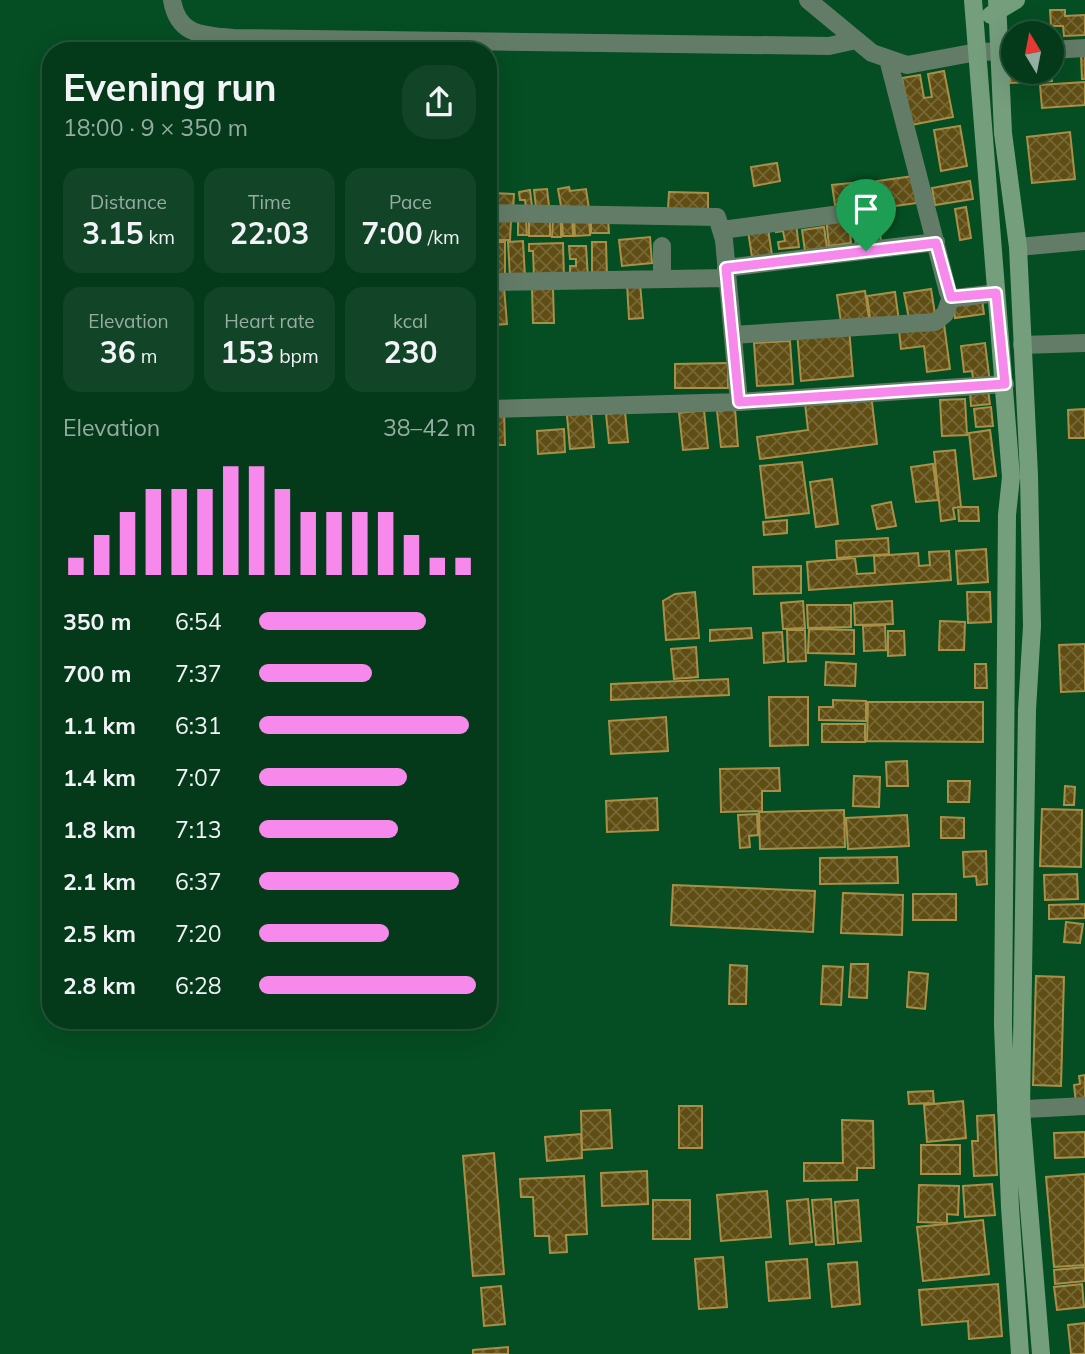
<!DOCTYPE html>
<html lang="en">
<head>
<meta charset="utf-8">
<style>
  body { margin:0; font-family:Mulish,sans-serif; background:#124527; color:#f1f3f6; height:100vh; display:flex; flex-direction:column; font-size:26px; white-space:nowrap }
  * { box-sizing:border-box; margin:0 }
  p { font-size:23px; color:#97ada2 }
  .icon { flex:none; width:38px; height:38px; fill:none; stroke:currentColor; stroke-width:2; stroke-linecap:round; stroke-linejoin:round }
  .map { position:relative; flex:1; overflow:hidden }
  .details { position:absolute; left:42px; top:42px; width:455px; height:987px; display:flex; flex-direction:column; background:#043a1a; border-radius:28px; box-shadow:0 7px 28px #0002,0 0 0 2px #255439 }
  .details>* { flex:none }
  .needle { width:46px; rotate:350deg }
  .tools { position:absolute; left:1001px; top:21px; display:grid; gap:14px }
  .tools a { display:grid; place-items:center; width:63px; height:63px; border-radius:50%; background:#043a1a; box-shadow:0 7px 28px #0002,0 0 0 2px #255439; font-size:35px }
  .pin { position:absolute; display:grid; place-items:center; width:60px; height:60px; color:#fff; margin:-72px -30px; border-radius:50% 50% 50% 0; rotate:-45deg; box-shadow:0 0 7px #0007 }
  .pin .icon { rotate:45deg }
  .round { display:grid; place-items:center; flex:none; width:74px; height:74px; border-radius:28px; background:#124527 }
  .overview { display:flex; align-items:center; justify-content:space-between; height:119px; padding:0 21px }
  h1 { font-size:38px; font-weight:700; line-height:52px }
  .figures { display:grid; grid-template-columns:repeat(3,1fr); gap:10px; height:119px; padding:7px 21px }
  .figures div { display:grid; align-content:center; border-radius:18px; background:#124527; text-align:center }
  .figures b { font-size:30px; font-weight:700 }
  .figures small { font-size:19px; font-weight:400 }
  .figures p { font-size:19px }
  .chart { height:196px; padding:14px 21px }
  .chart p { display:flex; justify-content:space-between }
  .chart svg { width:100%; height:126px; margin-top:7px; stroke:#f788ec; stroke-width:6 }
  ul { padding:0 21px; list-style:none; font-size:23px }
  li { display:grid; grid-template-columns:112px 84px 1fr; align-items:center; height:52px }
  li i { height:18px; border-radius:9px; background:#f788ec }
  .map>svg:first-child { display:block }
  .building { fill:url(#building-cross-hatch); stroke:#a99049; stroke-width:2 }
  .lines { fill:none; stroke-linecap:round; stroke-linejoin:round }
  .street { stroke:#637c68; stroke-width:18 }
  .secondary { stroke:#759e7d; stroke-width:18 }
  .route-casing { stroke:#fff; stroke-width:14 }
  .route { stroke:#f788ec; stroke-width:9 }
</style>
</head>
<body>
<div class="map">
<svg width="1085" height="1354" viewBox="0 0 1085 1354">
  <defs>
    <pattern id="building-cross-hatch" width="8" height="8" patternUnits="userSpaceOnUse" patternTransform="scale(1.75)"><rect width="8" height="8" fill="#5f4d14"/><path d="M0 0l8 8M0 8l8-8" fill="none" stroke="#766836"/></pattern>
  </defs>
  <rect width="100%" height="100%" fill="#054d22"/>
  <!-- building -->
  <path class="building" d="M1050,10H1065V16L1085,15V35L1064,36L1063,26H1051Z
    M1008,54H1013V72H1051L1052,81L1010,83Z
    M1081,54H1085V79H1082Z
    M944,71L953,117L911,125L902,78L920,75L924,98L932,97L928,74Z
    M1085,82V105L1042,108L1040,85Z
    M960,126L967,166L941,171L934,130Z
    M1070,132L1075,179L1032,183L1027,137Z
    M777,163L780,181L754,186L751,167Z
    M914,176L917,203L880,208L877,181Z
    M970,181L973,199L935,205L932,188Z
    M861,182L863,202L835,205L832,185Z
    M569,187L570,191L586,189L589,209L561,206L558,189Z
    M547,189L549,206L536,207L534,190Z
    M530,190L532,207L526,208L525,200H520L519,192Z
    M669,192L708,193V210L668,209Z
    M490,193L514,194L513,210L490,209Z
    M966,207L971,238L960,240L955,209Z
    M878,210L881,242L856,245L852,213Z
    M550,216V236H529V217Z
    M848,216L851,243L829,246L826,218Z
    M518,217H526L527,235H518Z
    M574,218H589L590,235L575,236Z
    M553,219H561V237H552Z
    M572,219L573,236H563L562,220Z
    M591,219H608L609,233H591Z
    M488,220H511L510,240H488Z
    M796,224L799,247L779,249L778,242L785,241L783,231L776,232V227Z
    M824,227L827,248L805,251L802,230Z
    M768,229L772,255L752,257L748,231Z
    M650,237L652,263L622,266L619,240Z
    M523,241L525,277L510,278L508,242Z
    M488,242H505V275L488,276Z
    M592,242H606L607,276H592Z
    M563,243L564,278H534L533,251H529V244Z
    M569,246H586L588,278H570V266H576V259H570Z
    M640,283L643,318L629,319L627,284Z
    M504,287L507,324L494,325L491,289Z
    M553,288L554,323H533L532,289Z
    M931,289L935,314L909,319L904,293Z
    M865,291L869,318L841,322L837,295Z
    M895,292L899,321L871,325L867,296Z
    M982,299L984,314L955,318L953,303Z
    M944,324L950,369L927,372L924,346L901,349L899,330Z
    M849,328L853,376L801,381L797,332Z
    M790,341L793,384L757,386L754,343Z
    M985,343L990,383L974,385L972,371L964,372L961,346Z
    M728,363V388H675V364Z
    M988,390L990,404L971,406L970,392Z
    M871,394L877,444L760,459L757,437L808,430L805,403Z
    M965,399L967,435L942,436L940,400Z
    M991,407L993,426L976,427L974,409Z
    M735,409L738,446L721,447L717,411Z
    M1085,409V438H1069L1068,410Z
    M504,410L505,445H492L490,411Z
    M704,410L708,448L683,450L679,413Z
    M625,412L628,442L609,443L606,414Z
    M591,413L594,447L570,449L567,415Z
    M564,429L565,452L538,454L537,431Z
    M990,430L996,476L974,479L969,433Z
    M955,450L961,507L953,508L955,519L941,521L934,452Z
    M802,462L809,513L766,518L760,466Z
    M933,464L938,500L916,502L911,467Z
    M832,479L838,524L816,527L810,482Z
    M891,502L896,526L877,529L872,506Z
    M958,507H978L979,521H959Z
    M787,520V533L764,535L763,522Z
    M888,538L889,554L837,558L836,541Z
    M986,549L988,582L958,584L956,551Z
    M949,551L951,580L809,590L807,562L855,558L857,574L875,573L874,556L918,553L919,566L930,565L929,552Z
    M801,566V593L754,594L753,567Z
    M695,592L699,638L666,640L663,601L675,594Z
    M967,592H990L991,622L968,623Z
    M803,601L805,628L783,629L781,603Z
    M892,601L893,624L855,625L854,603Z
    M807,605H851V627L808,628Z
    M940,621L965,622L964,650H939Z
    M885,625L886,650L864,651L863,626Z
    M751,628L752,638L710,641V630Z
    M809,629L854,630V654L808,653Z
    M787,630H805L806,661L788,662Z
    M888,631H904L905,655L888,656Z
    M782,632L784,661L764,663L763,633Z
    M1085,644V691L1061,692L1059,645Z
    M696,647L698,677L674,679L671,649Z
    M826,662L856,664L855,686L825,685Z
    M975,664H986L987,688H975Z
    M728,679L729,695L611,700V684Z
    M769,697H808V745L770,746Z
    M833,700L866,701V721L819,720V707H833Z
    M868,702H983V742L867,741Z
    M666,717L668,751L611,754L609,721Z
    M822,724H865V742H822Z
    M907,761L908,786H887L886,762Z
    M779,768L780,791H762V811L721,812L720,769Z
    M854,776L880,777L879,807L853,806Z
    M948,781H970L969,802H948Z
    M1065,786L1075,787L1074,805H1064Z
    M657,798L658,830L607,832L606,801Z
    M1042,809L1082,810L1081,867L1040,866Z
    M844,810L845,847L760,849L759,812Z
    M757,814L758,835L749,836L750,847L740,848L738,815Z
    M907,815L909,846L848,849L846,818Z
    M941,817L964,818V838H941Z
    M986,851L987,884L977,885L976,876L964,877L963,852Z
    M897,857L898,883L820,884V858Z
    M1077,874L1078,899L1045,900L1044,875Z
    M673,885L815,891L813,932L671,925Z
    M843,893L903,895L902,935L841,933Z
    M913,894H956V920H913Z
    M1085,904V918L1049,919V905Z
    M1066,922L1083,924L1080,943L1064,942Z
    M851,964H868L867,998L849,997Z
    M730,965L747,966L746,1004H729Z
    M823,966L843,967L841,1005L821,1004Z
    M909,972L928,974L925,1009L907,1007Z
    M1036,976L1064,977L1061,1086L1033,1085Z
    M1085,1075V1103H1076L1074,1085L1080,1084L1079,1076Z
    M933,1091L934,1103L909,1104L908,1092Z
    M963,1101L966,1138L927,1142L924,1105Z
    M679,1106H702V1148H679Z
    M610,1110L612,1148L582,1150L581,1111Z
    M994,1115L997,1175L974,1176L972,1141H978L977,1116Z
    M842,1120L873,1121L874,1168H857V1180L804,1181V1163H843Z
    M1085,1132V1157L1055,1158L1054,1133Z
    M581,1134L582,1158L547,1161L545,1137Z
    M921,1145H960V1174H921Z
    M494,1153L504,1274L473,1276L463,1156Z
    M647,1171L648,1204L602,1206L601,1173Z
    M1085,1174V1265L1054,1267L1046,1177Z
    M584,1176L587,1234L566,1235L567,1252L550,1253L549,1236H535L533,1197H521L520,1179Z
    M992,1184L995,1215L965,1217L963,1186Z
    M919,1185L959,1186L958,1215L947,1214V1223L918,1222Z
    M767,1191L771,1237L721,1241L717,1195Z
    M808,1199L812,1242L790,1244L787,1201Z
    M831,1199L834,1244L816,1245L812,1200Z
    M653,1200H690V1239H653Z
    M858,1200L861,1241L838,1243L835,1202Z
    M983,1220L989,1274L923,1281L917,1227Z
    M723,1257L727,1307L699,1309L695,1259Z
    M807,1259L810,1298L769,1301L766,1262Z
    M857,1262L860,1304L832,1307L828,1264Z
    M1085,1267V1281L1055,1284L1054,1270Z
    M998,1284L1002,1336L969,1339L968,1321L922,1325L919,1290Z
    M1082,1284L1084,1307L1057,1310L1054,1287Z
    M501,1286L505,1324L484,1326L481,1288Z
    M1085,1323V1354H1071L1068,1325Z
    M508,1347V1354H473V1350Z"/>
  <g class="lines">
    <!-- street -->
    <path class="street" d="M172,0C178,36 203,35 233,38L829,46L856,40
      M808,0L872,53L907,65L977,52L1013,51
      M1052,50L1085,48
      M888,59L948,292L951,297L956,298L996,293
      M488,213L717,217L724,240L739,402
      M722,230L870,210
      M662,246V279
      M1018,247L1085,241
      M726,268L936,242
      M488,282L727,278
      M733,335L935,322L945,314L951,297
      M1022,345L1085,343
      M488,409L739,402L1005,384
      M1006,1110L1085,1106"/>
    <!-- secondary -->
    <path class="secondary" d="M973,0L1011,477L1007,515L1003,1026L1010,1207L1020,1354
      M997,0L1003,133L1018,247L1029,475L1032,626L1027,710L1021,1110L1041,1354
      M991,15L1016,0"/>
  </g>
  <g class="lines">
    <!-- route casing -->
    <g class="route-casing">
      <path id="route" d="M936,243L951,297L996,293L1005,384L739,402L726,268Z"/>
    </g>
    <!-- route -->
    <use href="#route" class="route"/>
  </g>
</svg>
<div class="tools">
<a><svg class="needle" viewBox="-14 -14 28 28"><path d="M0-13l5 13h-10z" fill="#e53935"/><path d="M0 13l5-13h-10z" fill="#97ada2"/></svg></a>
</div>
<div class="pin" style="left:866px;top:251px;background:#1e9e55"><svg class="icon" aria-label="arrive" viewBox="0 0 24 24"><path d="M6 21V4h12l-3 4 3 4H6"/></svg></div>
<section class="details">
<div class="overview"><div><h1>Evening run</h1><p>18:00 · 9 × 350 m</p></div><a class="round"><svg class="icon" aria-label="share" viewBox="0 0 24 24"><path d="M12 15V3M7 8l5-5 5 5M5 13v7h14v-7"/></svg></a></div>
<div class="figures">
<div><p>Distance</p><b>3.15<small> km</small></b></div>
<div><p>Time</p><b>22:03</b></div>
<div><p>Pace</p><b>7:00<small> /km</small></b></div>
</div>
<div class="figures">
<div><p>Elevation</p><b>36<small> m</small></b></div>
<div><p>Heart rate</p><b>153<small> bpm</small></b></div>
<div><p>kcal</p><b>230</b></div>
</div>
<div class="chart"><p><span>Elevation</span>38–42 m</p>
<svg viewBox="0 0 160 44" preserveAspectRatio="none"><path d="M5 44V38M15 44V30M25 44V22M35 44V14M45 44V14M55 44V14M65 44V6M75 44V6M85 44V14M95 44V22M105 44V22M115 44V22M125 44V22M135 44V30M145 44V38M155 44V38"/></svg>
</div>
<ul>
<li><b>350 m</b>6:54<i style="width:77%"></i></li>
<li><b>700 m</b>7:37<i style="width:52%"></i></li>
<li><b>1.1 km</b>6:31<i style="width:97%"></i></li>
<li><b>1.4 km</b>7:07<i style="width:68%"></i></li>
<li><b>1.8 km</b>7:13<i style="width:64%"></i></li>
<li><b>2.1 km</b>6:37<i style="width:92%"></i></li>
<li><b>2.5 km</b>7:20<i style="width:60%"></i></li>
<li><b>2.8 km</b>6:28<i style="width:100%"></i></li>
</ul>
</section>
</div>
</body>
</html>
